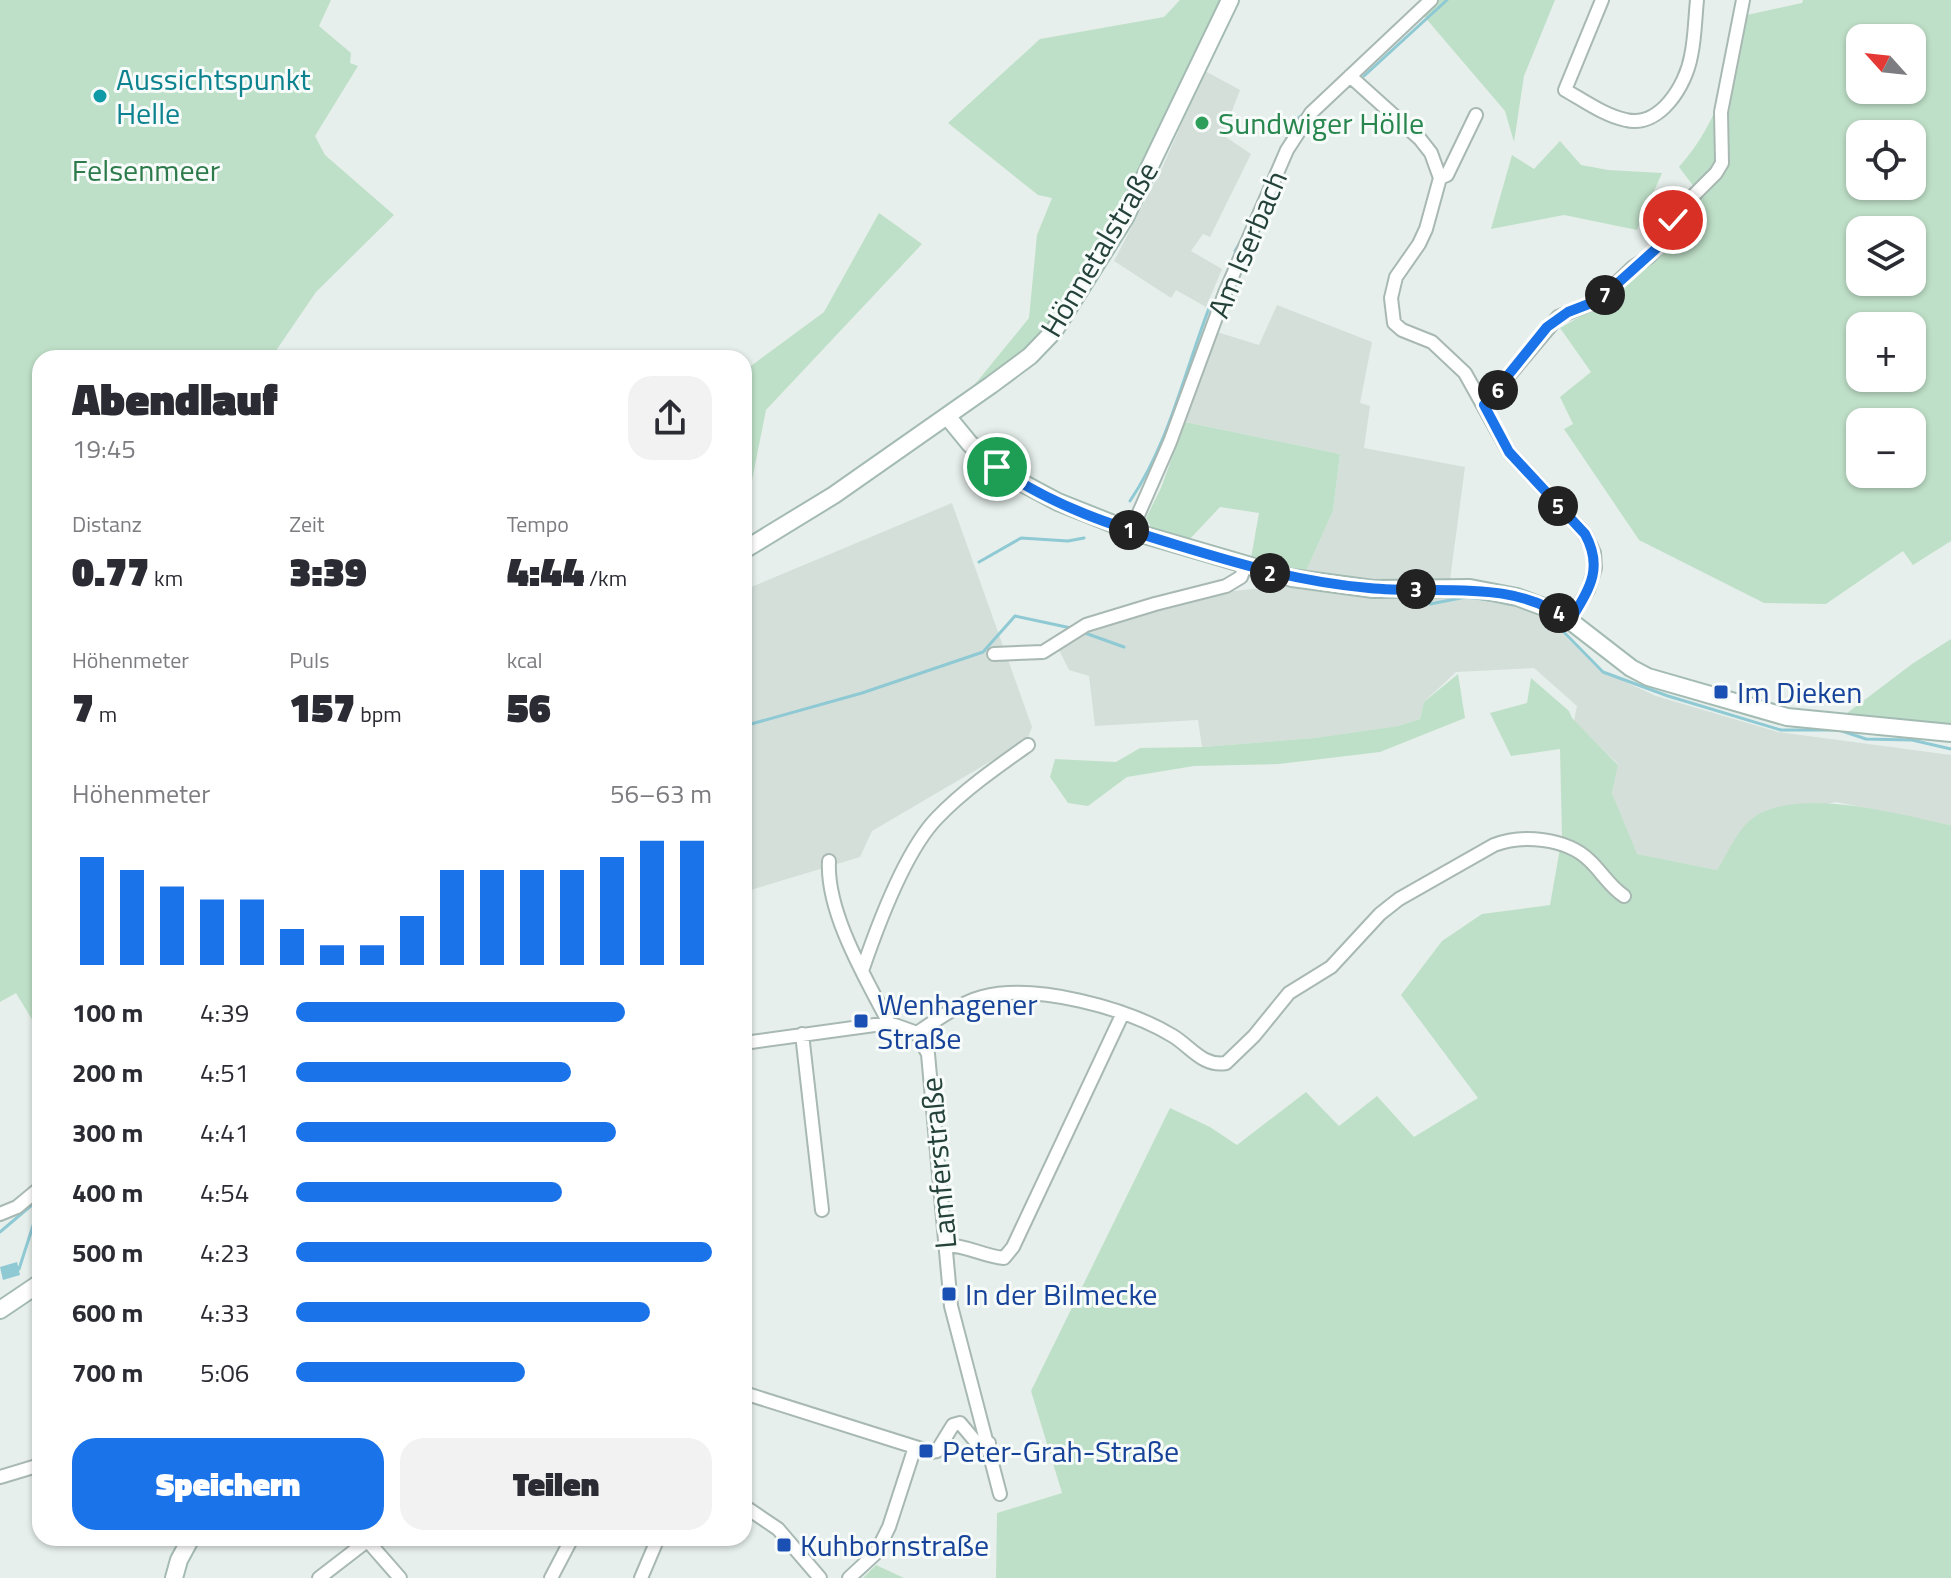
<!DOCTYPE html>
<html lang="de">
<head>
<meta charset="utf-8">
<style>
  body { margin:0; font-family:"Titillium Web",sans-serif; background:#f2f2f3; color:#2b2b33; height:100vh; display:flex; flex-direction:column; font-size:30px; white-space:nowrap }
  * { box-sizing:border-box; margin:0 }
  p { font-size:26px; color:#7c7c81 }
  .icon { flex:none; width:44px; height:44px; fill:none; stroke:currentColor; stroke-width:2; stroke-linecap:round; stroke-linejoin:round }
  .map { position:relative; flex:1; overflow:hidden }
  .drawer { position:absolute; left:32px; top:350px; width:720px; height:1196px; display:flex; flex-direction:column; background:#fff; border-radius:24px; box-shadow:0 2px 6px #0004 }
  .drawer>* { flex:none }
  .needle { width:52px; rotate:297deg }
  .controls { position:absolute; left:1846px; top:24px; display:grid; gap:16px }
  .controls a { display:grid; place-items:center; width:80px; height:80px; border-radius:16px; background:#fff; box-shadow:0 2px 6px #0004; font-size:40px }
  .pin { position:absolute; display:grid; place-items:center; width:68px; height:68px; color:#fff; margin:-34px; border:4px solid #fff; border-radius:50%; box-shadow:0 2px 8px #0007 }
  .km { position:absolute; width:40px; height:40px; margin:-20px; border-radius:50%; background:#222; color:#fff; font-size:22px; line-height:40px; text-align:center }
  .round { display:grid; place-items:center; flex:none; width:84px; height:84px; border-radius:24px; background:#f2f2f3 }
  .head { display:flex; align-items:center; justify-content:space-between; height:136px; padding:0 40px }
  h1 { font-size:44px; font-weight:800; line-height:60px }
  .metrics { display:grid; grid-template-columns:repeat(3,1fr); gap:12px; height:136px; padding:8px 40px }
  .metrics div { display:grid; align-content:center }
  .metrics b { font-size:40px; font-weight:800 }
  .metrics small { font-size:22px; font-weight:400 }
  .metrics p { font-size:22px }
  .chart { height:224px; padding:16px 40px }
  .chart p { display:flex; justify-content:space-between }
  .chart svg { width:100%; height:144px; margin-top:8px; stroke:#1a73e8; stroke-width:6 }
  .action { display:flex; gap:16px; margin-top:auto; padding:16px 40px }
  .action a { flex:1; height:92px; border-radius:24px; background:#1a73e8; color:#fff; font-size:32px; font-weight:800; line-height:92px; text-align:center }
  .action a+a { background:#f2f2f3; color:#2b2b33 }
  ul { padding:0 40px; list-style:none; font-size:26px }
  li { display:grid; grid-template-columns:128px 96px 1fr; align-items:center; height:60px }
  li i { height:20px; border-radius:10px; background:#1a73e8 }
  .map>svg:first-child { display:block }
  .built { fill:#d4dfda }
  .green { fill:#bfe0c8; fill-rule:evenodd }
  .water { fill:#8ec9d4 }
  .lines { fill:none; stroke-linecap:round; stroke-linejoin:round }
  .stream { stroke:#8ec9d4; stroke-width:3 }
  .street-casing { stroke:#a8b8b2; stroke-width:16 }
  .secondary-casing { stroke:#a4bbb3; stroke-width:20 }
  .street { stroke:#fff; stroke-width:12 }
  .secondary { stroke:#fff; stroke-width:16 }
  .route-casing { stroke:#fff; stroke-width:16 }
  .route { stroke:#1a73e8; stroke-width:10 }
  .culture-dot { fill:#0f9aa8; stroke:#f7fbf9; stroke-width:3 }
  .leisure-dot { fill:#2e9e5b; stroke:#f7fbf9; stroke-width:3 }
  .transit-dot { fill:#1a4fb4; stroke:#f7fbf9; stroke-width:3 }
  .labels { text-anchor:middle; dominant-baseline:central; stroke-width:6; stroke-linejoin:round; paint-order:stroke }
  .culture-label { font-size:30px; fill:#0d838f; stroke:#f7fbf9; text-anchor:start }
  .leisure-label { font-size:30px; fill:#27864d; stroke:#f7fbf9; text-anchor:start }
  .park-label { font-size:30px; fill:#2d7a4b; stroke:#f7fbf9 }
  .street-label { font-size:30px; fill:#24423a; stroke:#f7fbf9 }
  .transit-label { font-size:30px; fill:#164399; stroke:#f7fbf9; text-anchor:start }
</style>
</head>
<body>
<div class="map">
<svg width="1951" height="1578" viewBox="0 0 1951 1578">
  <rect width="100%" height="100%" fill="#e6efeb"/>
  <!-- built -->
  <path class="built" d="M1205,71L1240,90L1223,135L1251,154L1210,237L1203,234L1191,251L1222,269L1206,307L1176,290L1171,298L1114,261L1162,168Z
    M1277,305L1372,342L1360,403L1370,406L1364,448L1465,467L1448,595L1513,606L1541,615L1553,624L1599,670L1656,696L1778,732L1951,755V825L1836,802L1747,823L1717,870L1636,854L1612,793L1618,764L1574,721L1577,706L1534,668L1456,672L1424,702L1420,719L1398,726L1314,738L1202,747L1198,720L1095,726L1089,676L1069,670L1059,650L1092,627L1224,592L1300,584L1333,511L1340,454L1185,422L1217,332L1259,345Z
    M952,503L1032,727L1027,740L872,831L860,857L744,892V590Z"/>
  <!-- green -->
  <path class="green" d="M0,0H331L319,26L351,53L350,63L358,66L315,136L325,155L394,215L316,292L271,358H40V1024L36,1026L16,993L0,1002Z
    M1180,0H1221L1192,64L1117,218L1050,323L1018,357L967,394L1029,318L1037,235L1052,198L1038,195L948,123L1040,39L1164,17Z
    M1438,0H1555L1524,76L1514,142L1505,111L1423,15Z
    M1803,0H1951V541L1913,565L1903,551L1826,604L1764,603L1639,540L1564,429L1573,424L1560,397L1591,372L1560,328L1599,306L1636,274L1701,196L1679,167C1721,119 1728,76 1742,16L1802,3ZM1860,38H1912V90H1860ZM1860,134H1912V186H1860ZM1860,230H1912V282H1860ZM1860,326H1912V378H1860ZM1860,422H1912V474H1860Z
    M1560,141L1581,165L1608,170L1662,173L1637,230L1564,215L1491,229L1512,155L1534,169Z
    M879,213L922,244L766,410L749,495L744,497V371L824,312Z
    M1185,422L1340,454L1333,511L1306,571L1251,558L1259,513L1220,507L1188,541L1152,529L1146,518L1161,488Z
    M1951,639V728L1842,717L1912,664Z
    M1458,674L1465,718L1380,752L1279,764L1194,766L1127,777L1088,806L1068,803L1050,777L1055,759L1116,762L1140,748L1202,747L1314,738L1398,726L1420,719L1424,702Z
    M1531,678L1569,711L1572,718L1618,765L1612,793L1637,854L1717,870C1726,856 1735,835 1747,823C1788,782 1900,815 1951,825V1578H996L997,1513L1062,1493L1031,1391L1170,1108L1210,1127L1237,1145L1306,1092L1339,1126L1377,1096L1414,1137L1478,1098L1401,995L1442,941L1482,914L1550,905L1562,837L1560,749L1511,756L1490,713L1527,703Z
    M876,1565L904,1578H863Z"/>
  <!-- water -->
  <path class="water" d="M17,1262L20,1275L3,1280L0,1267Z"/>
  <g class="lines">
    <!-- stream -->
    <path class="stream" d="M1364,76L1447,0
      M1271,172L1295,121L1301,116
      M1235,251L1243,238
      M1130,501C1170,442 1185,369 1211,303
      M979,562L1021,538L1068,541L1084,538
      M1504,603L1520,606
      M1430,604L1466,597L1489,600
      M1550,618L1603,672L1668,696L1781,730H1839L1866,739L1912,740L1951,749
      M1085,633L1124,647
      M744,726L862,693L983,652L1015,616L1071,628
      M0,1232L40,1198
      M19,1269L40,1204"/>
    <!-- street casing -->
    <g class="street-casing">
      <path id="street" d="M1602,0L1565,90C1583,100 1605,116 1626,120C1660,128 1686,85 1691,56C1695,38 1695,19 1697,0
        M1350,76L1420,139L1431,153L1440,178L1426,229L1419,244L1396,277L1391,298L1394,323L1402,330L1432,342L1465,373L1509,452L1585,534L1594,553L1595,568L1588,590L1570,621
        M1440,178L1447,175L1476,115
        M1484,405L1558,317L1599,300L1632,268L1650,256L1658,247L1673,220L1687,202L1716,173L1722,163L1721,112L1743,0
        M1131,531L1170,442L1225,293L1287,150L1311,113L1431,0
        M994,654L1043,652L1086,625L1155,604L1226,586L1241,577L1245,566
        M829,861C826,912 866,979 889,1023
        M862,971C877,927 906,850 937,818C964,790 997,767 1028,745
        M917,1033C936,1020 960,1003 982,997C1035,983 1127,1008 1173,1036C1191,1047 1203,1067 1226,1063L1254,1036L1289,993L1331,967L1380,914L1399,899L1494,845C1522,834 1566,838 1589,860C1602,872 1609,886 1624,896
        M802,1034L822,1210
        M744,1043L889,1023L917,1033L928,1054L951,1306L1000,1494
        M0,1214L17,1207L40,1188
        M945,1245C966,1245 983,1256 1004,1258L1013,1247L1123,1013
        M744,1393L915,1447
        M0,1477L40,1465
        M744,1506L778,1529L820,1578
        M365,1538L400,1578
        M319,1578L367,1541
        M551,1578L572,1538
        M641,1578L658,1538
        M849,1578L876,1553L889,1527L915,1447L931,1452L937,1451L953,1425L960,1423L976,1442L989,1443"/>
    </g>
    <!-- secondary casing -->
    <g class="secondary-casing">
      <path id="secondary" d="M947,416L970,444L1011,477L1058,502L1131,531L1292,578L1373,589L1470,588L1517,597L1560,613L1631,668L1648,677L1787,717L1951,733
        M744,550L834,495L991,385L1030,356L1054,331L1125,218L1230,0
        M0,1310L40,1283
        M174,1578L179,1560L191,1538"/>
    </g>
    <!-- street -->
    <use href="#street" class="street"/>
    <!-- secondary -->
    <use href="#secondary" class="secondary"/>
  </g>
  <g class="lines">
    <!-- route casing -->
    <g class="route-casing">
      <path id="route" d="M997,467C1051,506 1117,527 1180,546C1246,566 1301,582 1369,588C1437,595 1511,577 1570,621C1589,589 1604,569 1585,534L1509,452L1484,405L1547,327L1568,312L1599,300L1658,247L1673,220"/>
    </g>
    <!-- route -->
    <use href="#route" class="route"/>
  </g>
  <!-- markers -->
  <circle class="culture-dot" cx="100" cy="96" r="8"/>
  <circle class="leisure-dot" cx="1202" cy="123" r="8"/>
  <g class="transit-dot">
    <rect x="1713" y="684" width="16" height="16" rx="4"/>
    <rect x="853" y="1013" width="16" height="16" rx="4"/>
    <rect x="941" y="1286" width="16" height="16" rx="4"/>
    <rect x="918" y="1443" width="16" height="16" rx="4"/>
    <rect x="776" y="1537" width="16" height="16" rx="4"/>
  </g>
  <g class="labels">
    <!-- culture labels -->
    <g class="culture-label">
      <text x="116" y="79">Aussichtspunkt<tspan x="116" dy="34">Helle</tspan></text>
    </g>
    <!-- leisure labels -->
    <g class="leisure-label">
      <text x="1218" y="123">Sundwiger Hölle</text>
    </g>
    <!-- park labels -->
    <g class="park-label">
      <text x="146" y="170">Felsenmeer</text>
    </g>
    <!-- street labels -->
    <g class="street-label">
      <text transform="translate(1247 244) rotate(-67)">Am Iserbach</text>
      <text transform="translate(1099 249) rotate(-59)">Hönnetalstraße</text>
      <text transform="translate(938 1163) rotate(-95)">Lamferstraße</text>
    </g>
    <!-- transit labels -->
    <g class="transit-label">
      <text x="1737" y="692">Im Dieken</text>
      <text x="877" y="1004">Wenhagener<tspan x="877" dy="34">Straße</tspan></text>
      <text x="965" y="1294">In der Bilmecke</text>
      <text x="942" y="1451">Peter-Grah-Straße</text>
      <text x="800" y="1545">Kuhbornstraße</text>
    </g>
  </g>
</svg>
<div class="controls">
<a><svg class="needle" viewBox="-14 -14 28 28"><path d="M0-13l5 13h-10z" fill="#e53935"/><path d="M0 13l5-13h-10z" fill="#7c7c81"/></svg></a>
<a><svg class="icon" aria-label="locate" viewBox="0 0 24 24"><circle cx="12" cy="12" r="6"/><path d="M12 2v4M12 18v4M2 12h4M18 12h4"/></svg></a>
<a><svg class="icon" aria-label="layers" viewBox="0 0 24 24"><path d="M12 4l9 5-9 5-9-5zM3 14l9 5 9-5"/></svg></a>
<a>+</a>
<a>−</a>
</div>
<div class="pin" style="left:997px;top:467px;background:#1e9e55"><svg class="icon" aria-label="arrive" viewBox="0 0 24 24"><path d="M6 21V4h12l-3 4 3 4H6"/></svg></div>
<div class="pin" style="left:1673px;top:220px;background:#d93025"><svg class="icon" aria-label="check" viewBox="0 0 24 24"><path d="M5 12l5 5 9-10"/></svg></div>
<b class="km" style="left:1129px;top:530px">1</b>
<b class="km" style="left:1270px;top:573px">2</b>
<b class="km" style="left:1416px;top:589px">3</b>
<b class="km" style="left:1559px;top:613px">4</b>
<b class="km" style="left:1558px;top:506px">5</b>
<b class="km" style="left:1498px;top:390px">6</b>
<b class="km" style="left:1605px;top:295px">7</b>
<section class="drawer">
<div class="head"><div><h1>Abendlauf</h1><p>19:45</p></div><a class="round"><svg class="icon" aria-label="share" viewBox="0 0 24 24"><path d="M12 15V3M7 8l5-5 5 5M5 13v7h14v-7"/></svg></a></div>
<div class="metrics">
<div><p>Distanz</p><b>0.77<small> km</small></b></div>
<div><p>Zeit</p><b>3:39</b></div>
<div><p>Tempo</p><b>4:44<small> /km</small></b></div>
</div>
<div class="metrics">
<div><p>Höhenmeter</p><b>7<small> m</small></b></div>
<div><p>Puls</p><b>157<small> bpm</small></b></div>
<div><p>kcal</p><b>56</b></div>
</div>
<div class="chart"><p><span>Höhenmeter</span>56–63 m</p>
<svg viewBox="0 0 160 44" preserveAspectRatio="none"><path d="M5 44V11M15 44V15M25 44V20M35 44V24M45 44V24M55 44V33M65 44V38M75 44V38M85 44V29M95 44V15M105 44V15M115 44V15M125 44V15M135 44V11M145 44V6M155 44V6"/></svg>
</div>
<ul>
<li><b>100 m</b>4:39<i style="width:79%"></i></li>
<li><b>200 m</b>4:51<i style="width:66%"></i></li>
<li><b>300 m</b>4:41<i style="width:77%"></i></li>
<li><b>400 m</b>4:54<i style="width:64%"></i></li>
<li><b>500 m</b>4:23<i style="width:100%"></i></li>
<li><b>600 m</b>4:33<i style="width:85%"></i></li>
<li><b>700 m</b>5:06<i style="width:55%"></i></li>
</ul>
<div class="action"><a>Speichern</a><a>Teilen</a></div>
</section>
</div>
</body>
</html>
